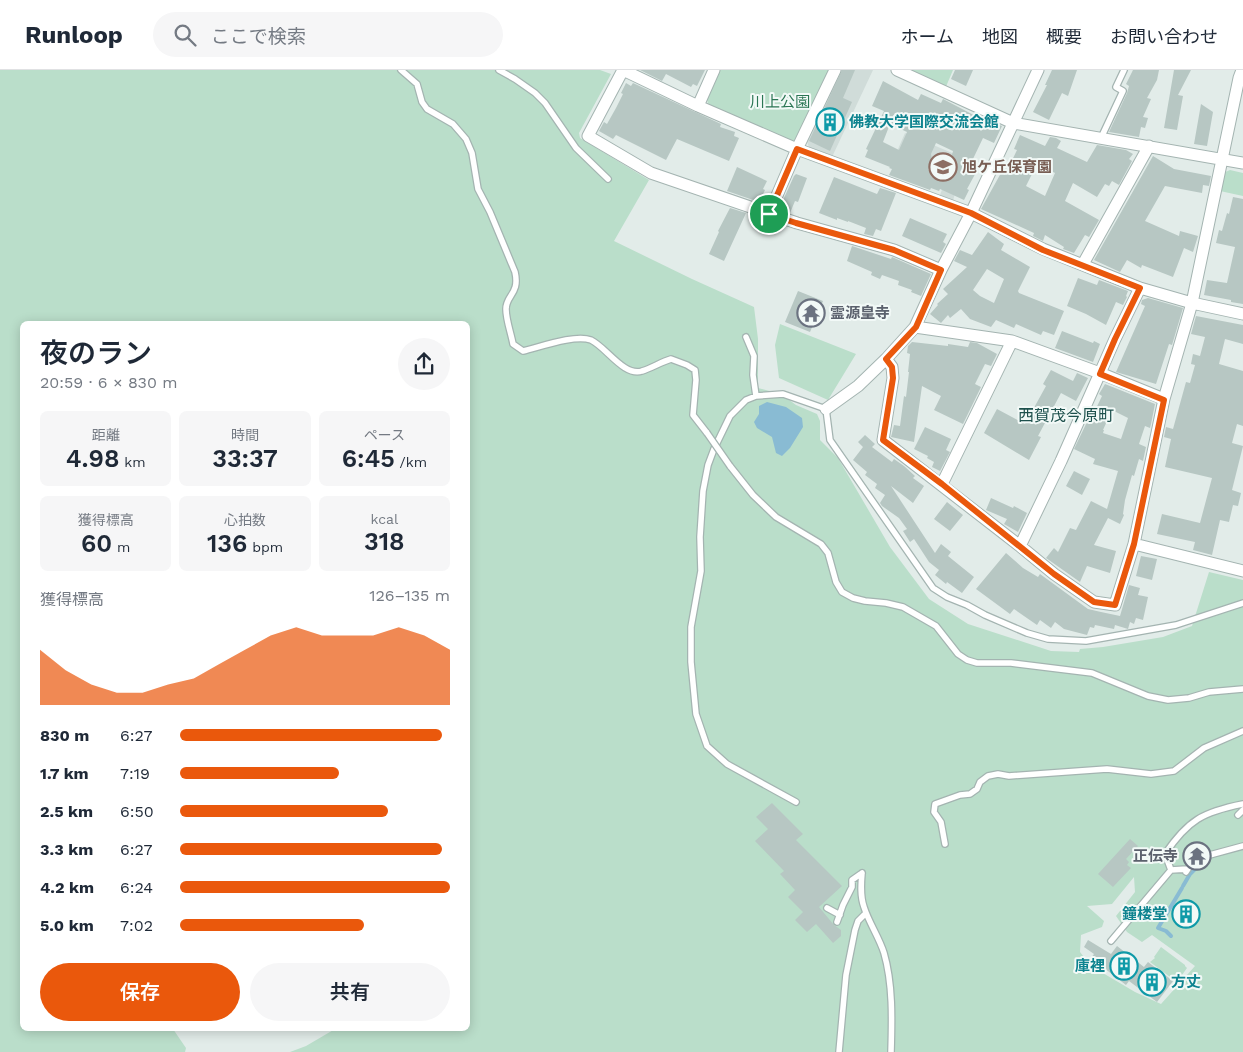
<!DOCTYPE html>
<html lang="ja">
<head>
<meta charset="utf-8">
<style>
  body { margin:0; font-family:"Work Sans","Noto Sans JP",sans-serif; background:#f6f6f7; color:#1f2937; height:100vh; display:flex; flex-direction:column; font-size:19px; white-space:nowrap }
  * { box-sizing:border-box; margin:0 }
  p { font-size:16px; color:#747a83 }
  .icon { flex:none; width:28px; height:28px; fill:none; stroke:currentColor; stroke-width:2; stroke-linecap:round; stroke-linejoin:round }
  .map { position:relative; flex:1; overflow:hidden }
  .drawer { position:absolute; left:20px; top:251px; width:450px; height:710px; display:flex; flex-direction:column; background:#fff; border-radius:8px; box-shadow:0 2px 12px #0003 }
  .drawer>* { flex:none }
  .pin { position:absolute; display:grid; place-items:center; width:42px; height:42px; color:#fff; margin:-21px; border:2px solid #fff; border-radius:50%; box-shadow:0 1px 5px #0007 }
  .round { display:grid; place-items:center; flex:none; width:52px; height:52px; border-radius:26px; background:#f6f6f7 }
  .head { display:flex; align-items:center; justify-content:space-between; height:85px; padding:0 20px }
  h1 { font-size:28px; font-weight:600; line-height:38px }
  .stats { display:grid; grid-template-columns:repeat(3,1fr); gap:8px; height:85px; padding:5px 20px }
  .stats div { display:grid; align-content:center; border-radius:8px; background:#f6f6f7; text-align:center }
  .stats b { font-size:25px; font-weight:600 }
  .stats small { font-size:14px; font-weight:400 }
  .stats p { font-size:14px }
  .chart { height:140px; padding:10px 20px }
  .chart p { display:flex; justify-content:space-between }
  .chart svg { width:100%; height:90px; margin-top:5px; fill:#ea580c; opacity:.7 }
  .action { display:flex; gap:10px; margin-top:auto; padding:10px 20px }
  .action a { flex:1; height:58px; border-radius:30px; background:#ea580c; color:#fff; font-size:20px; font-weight:600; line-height:58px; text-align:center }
  .action a+a { background:#f6f6f7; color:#1f2937 }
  ul { padding:0 20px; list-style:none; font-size:16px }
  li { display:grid; grid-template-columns:80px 60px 1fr; align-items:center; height:38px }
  li i { height:12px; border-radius:6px; background:#ea580c }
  header { display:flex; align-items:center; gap:30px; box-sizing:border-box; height:70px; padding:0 25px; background:#fff; border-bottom:1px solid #e0e1e3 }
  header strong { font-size:24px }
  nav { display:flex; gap:28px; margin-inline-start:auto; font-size:18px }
  .search { width:350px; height:45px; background:#f6f6f7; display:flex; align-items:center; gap:12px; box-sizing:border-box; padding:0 18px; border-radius:28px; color:#747a83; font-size:19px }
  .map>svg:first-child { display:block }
  .built { fill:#d0dcd9 }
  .green { fill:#badeca; fill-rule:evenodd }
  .water { fill:#89bbd3 }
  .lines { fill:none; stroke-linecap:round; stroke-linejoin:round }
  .stream { stroke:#89bbd3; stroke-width:4 }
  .building { fill:#b7c7c3; fill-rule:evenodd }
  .lane-casing { stroke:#a4b4b1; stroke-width:8 }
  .street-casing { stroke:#a4b4b1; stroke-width:13 }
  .lane { stroke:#fff; stroke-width:5.5 }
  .street { stroke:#fff; stroke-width:11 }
  .lane-bridge-casing { stroke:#a4b4b1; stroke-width:8; stroke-linecap:butt }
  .lane-bridge { stroke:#fff; stroke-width:5.5 }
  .route-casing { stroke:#fff; stroke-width:10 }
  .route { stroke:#ea580c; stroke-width:6 }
  .labels { text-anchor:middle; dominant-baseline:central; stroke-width:4; stroke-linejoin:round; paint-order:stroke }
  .park-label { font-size:15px; fill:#2b7654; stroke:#f2f9f7 }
  .culture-label { font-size:15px; font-weight:bold; fill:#0d838f; stroke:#f2f9f7; text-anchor:start }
  .education-label { font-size:15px; font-weight:bold; fill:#785e54; stroke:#f2f9f7; text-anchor:start }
  .worship-label { font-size:15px; font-weight:bold; fill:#5b616d; stroke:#f2f9f7; text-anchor:start }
  .neighbourhood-label { font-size:16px; fill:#1d504c; stroke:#f2f9f7 }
</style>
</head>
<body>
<header>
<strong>Runloop</strong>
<div class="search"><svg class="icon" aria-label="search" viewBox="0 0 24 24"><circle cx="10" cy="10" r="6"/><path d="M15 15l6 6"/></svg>ここで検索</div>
<nav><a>ホーム</a><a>地図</a><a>概要</a><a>お問い合わせ</a></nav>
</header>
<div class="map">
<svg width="1243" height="982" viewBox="0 0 1243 982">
  <rect width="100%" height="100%" fill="#e2ece9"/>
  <!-- built -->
  <path class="built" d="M841,0H873L832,87L809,77L807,72Z
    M905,63L964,88L953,131L940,125L947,106L895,86Z"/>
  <!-- green -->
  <path class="green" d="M0,0H600L611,4L579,63L580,68L649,110L614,171L692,209L754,237L758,269V318L781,324L796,335L817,344L820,351V370L838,388L890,477L929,529L968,554L1051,581L1079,582L1080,579L1103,577L1163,567L1192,556L1209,502L1243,510V982H290L306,976L335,959H468V254H22V959H173L186,978L185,982H0ZM1134,807L1135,822L1116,846L1127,862L1142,872L1152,865L1195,896L1161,934L1135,922L1091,896L1080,882L1081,865L1102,857L1104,851L1087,836L1112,834Z
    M718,0H830L799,68L791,72L709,36L706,27Z
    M902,0H953L945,19Z
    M1230,100L1243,103V126L1220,121L1223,103Z
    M780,254L856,284L828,330L779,308L775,275Z
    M1161,877L1185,895V896L1187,898L1177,912L1150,892L1155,888L1154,887Z"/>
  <!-- water -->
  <path class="water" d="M767,332L786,337L802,348L803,357L790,378L782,386L776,383L772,367L757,358L754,352L759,344V336Z"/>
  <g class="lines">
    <!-- stream -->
    <path class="stream" d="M1183,816L1190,804L1206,788L1209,787
      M1171,866L1166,861L1158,858L1182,818"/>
  </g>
  <!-- building -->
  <path class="building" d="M640,0H705L697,16L693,14L691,17L666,4L662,11Z
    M842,0H855L843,28L852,32L830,81L809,71Z
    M955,0H973L966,16L951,9Z
    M1052,0H1077L1068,26L1062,23L1049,50L1033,42L1047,15H1045Z
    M1133,0H1159L1157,10L1147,28L1151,29L1143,47L1148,48L1145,58L1141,57L1139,67L1109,62L1127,23L1129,16L1126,14Z
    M1174,0H1191L1178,25L1183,26L1177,60L1164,58Z
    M883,11L918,30L921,24L941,33L943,29L989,53L990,51L1002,56L994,73L983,68L972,91L980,95L967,119L969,120L964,130L940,119L939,121L931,118L930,120L889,105L892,99L889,98L890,97L865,87L868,80L866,79L884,41L872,36ZM890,54L907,62L899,80L883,72ZM936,73L953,81L946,107L928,100L932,90L931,84Z
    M626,13L631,16L633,13L721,54L720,57L735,62L734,66L739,68L729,91L677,69L666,90L616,65L613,69L599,61L604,52L607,54L616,38L623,24L621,23Z
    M1201,34L1213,42L1207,76L1194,74Z
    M1020,65L1045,76L1050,67L1056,68L1061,71L1057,78L1087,92L1097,75L1126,80L1133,84L1129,89L1132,91L1119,115L1112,111L1109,116L1105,114L1097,127L1073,113L1065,131L1099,150L1089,167L1085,165L1074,183L1063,179L1064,177L1045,165L1043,171L1033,166L1034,163L981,139L1001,103L1005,105L1017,80L1014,79ZM1037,94L1055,103L1045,126L1026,116Z
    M1153,86L1174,99L1211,106L1209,116L1203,115L1202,123L1165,116L1145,151L1179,166L1180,161L1198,166L1193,182L1184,178L1173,207L1142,195L1141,198L1127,190L1120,202L1094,190Z
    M737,97L767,111L763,119L765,120L759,132L727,121Z
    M796,104L807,108L798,132L795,131L790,143L779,139L794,106Z
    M834,107L877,124L880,118L896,123L881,161L876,159L873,166L864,164L866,158L848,151V152L837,148V150L819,143Z
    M1233,127L1243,129V234L1231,232V230L1204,225L1207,210L1227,213L1235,177L1216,173L1219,160L1222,161L1227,143L1229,144Z
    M730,138L746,143L724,191L709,184L719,162L718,161Z
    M910,148L947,164L943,172L946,174L941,183L902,166Z
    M988,162L1004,174L1001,180L1030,197L1018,221L1019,223L1064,241L1054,265L1043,261L1041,265L1016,254L1014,258L996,250L991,257L970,249L961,239L950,248L948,245L941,253L930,244L938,235L937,234L948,224L943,219L967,197L954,191L960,180L972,185ZM987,199L1004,209L994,233L980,226L973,220Z
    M852,176L891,189L892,187L931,204L921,226L911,222L912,220L898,215L899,211L882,205L880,209L871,205L872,202L847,191Z
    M1078,208L1097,215L1099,210L1128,221L1126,226L1127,227L1123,235L1116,232L1106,255L1086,244L1067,236Z
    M798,221L823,231L810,262L785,252Z
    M1148,228L1183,238L1172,275L1169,274L1156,314L1116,302L1145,236L1141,234L1142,230Z
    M1196,246L1243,255V274L1225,269L1219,294L1243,301V356L1237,354L1232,373L1243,376L1232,420L1241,423L1238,436L1233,435L1229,452L1220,450L1212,485L1193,480L1195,472L1157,464L1162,444L1200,453L1212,408L1165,397L1171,369L1164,367L1166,357L1173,359L1186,312L1190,313L1195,295L1191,294L1193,284L1200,286L1205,267L1191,264Z
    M1062,261L1093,273L1094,271L1100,274L1093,292L1055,278Z
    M912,272L948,276V274L968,277L970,272L977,273L997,284L991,296L985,294L975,314L981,317L963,354L934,340L941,326L922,316L914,372L891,367L894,355L900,356L904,326L906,327L909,302H908L910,284L907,283L908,276Z
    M1051,300L1073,311L1077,303L1088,308L1076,331L1061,323L1038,366L1041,367L1029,390L984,363L997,339L1025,354L1046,316L1043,314Z
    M1105,314L1155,334L1151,354L1150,358L1145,356L1139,374L1146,377L1143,391L1139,389L1134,406L1132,405L1125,430L1123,444L1124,445L1120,454L1108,448L1094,475L1116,481L1110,503L1087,496L1080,512L1046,488L1054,478L1058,482L1070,458L1076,460L1091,431L1107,439L1118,401L1093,394L1095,389L1074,379L1087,352L1089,353L1102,326L1099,324ZM1112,340L1128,348L1121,369L1103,363L1104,360H1103Z
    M925,357L951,369L946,380L950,382L940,401L932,397L934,392L927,388L928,386L914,379Z
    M865,365L875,374L872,377L892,392L894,389L904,396L915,406L913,408L924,416L913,433L891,416L935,483L941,474L951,482L948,486L974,507L962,523L947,512L946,514L935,505L939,500L929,492L914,469L910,472L903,461L907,459L899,448L882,436L880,433L885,425L875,418L877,414L865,405L867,402L853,390L863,377L858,372Z
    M1074,401L1090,409L1082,425L1066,416Z
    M991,428L1013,438L1014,436L1027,443L1018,462L1004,454L1007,449L986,440Z
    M947,432L963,445L950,461L934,449Z
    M1006,483L1023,498L1038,507L1040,504L1088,539L1101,542L1120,546L1129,515L1140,518L1138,525L1148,527L1143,550L1136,548L1134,554L1130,552L1128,559L1115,555L1114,559L1095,555L1094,558L1090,557L1087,565L1064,559L1055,552L1051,558L1040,550L1037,555L1014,539L1010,544L976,519Z
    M1141,486L1157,489L1152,510L1136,506Z
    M772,733L803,764L796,770L842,816L819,837L834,855L841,860V866L833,873L816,854L807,862L795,850L803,842L788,827L795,820L780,804L784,801L755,771L768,759L756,747Z
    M1130,769L1138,776L1126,789L1129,792L1127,795L1131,798L1113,817L1098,804Z
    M1088,870L1111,884L1117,876L1144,897L1148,892L1173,911L1157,932L1129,911L1126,915L1091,888L1094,884L1084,877Z"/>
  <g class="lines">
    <!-- lane casing -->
    <g class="lane-casing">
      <path id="lane" d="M401,0L417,14L422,32L427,39L453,54L466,69L472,83L478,119L490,142L515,202C520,224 506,225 506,239C506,250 511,263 513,274L523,281C540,277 575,264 591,270C606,277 624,307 642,301C652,298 661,292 671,289L687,295L695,300L696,310L693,345L707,363
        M499,0L515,9L535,23L545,33L576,78L608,109
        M1101,68L1123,21L1116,17L1124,0
        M746,267L754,286L753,305L756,326
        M730,396L753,425L776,447L821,474L828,483L836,512L842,522L853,528L865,531L886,533L903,537L936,556L958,584L967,590L977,593H1011L1092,603L1148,626L1168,630L1189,628L1209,622L1243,619
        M796,732L727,694L707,676L696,644L691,592V557L701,501L700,467L703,421L708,395L714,379L730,346L746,330L756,326L783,324L826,339L830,370L933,518L947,527L967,535L985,545L1027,563L1048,569L1086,571L1176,555L1243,533
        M1238,745L1243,740
        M945,774L941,752L934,742L935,734L960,725L970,724L977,719L980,712L988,706L998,704L1009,706L1107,699L1151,704L1174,701L1204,678L1243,661
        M1171,800L1165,784C1188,750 1203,742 1243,734
        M1186,802L1197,785L1206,786L1243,776
        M862,803C861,814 860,826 864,837C869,853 879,867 884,883C893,914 892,950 891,982
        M827,838L840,845
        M837,852L843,835L852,817V810L862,803
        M1111,871L1171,800L1187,799
        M839,982L846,905L855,860L858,851L866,843"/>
    </g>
    <!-- street casing -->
    <g class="street-casing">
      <path id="street" d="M897,0L1013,53L1243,93
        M698,36L714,0
        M769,144L797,79L835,0
        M1083,194L1149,76
        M941,200L894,180L797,153L651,103L588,66L623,0L698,36L797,79L971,143L1043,179L1140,218L1192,233L1243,244
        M915,257L1012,271L1100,303L1115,269L1140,218
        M886,289L892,297L893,308L883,370L1020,476
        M1164,329L1100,303L1061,391L1020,476L1054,504L1094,532L1115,535L1134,474L1164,329L1192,233L1239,8L1242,0
        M826,339L858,316L886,289L915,257L941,200L971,143L1038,0
        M942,414L1012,271
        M1134,474L1243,501"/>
    </g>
    <!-- lane -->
    <use href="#lane" class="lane"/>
    <!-- street -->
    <use href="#street" class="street"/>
    <!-- lane-bridge casing -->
    <g class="lane-bridge-casing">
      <path id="lane-bridge" d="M707,363L730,396"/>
    </g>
    <!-- lane-bridge -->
    <use href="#lane-bridge" class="lane-bridge"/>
  </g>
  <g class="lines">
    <!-- route casing -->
    <g class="route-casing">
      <path id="route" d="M797,79L971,143L1043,180L1140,218L1115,269L1100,304L1164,330L1134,474L1115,535L1094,532L1054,504L942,414L883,370L893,308L892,297L886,289L916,257L941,200L894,180L796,153L769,144Z"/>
    </g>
    <!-- route -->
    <use href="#route" class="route"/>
  </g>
  <!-- icons -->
  <defs>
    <g id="building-ring" transform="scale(1.4375)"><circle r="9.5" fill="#f2f9f7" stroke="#0f9aa8" stroke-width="1.5"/><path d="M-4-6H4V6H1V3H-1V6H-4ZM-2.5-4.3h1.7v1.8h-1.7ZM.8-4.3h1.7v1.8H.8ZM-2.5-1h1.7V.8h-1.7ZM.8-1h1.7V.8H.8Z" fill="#0f9aa8"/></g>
    <g id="school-ring" transform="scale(1.4375)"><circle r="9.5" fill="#f2f9f7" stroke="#8d6e63" stroke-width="1.5"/><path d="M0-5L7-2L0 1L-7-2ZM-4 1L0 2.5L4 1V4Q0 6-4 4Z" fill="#8d6e63"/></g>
    <g id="temple-ring" transform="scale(1.4375)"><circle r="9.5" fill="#f2f9f7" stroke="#6b7280" stroke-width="1.5"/><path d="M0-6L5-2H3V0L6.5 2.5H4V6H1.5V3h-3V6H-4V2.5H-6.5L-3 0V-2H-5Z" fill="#6b7280"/></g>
  </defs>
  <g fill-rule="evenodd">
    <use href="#building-ring" x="830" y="52"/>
    <use href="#school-ring" x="943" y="97"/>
    <use href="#temple-ring" x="811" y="243"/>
    <use href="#temple-ring" x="1197" y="786"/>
    <use href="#building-ring" x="1186" y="844"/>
    <use href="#building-ring" x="1124" y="896"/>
    <use href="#building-ring" x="1152" y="912"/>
  </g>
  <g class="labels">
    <!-- park labels -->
    <g class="park-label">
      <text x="780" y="32">川上公園</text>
    </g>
    <!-- culture labels -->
    <g class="culture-label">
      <text x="849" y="52">佛教大学国際交流会館</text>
      <text x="1167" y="844" text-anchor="end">鐘楼堂</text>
      <text x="1105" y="896" text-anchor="end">庫裡</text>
      <text x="1171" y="912">方丈</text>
    </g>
    <!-- education labels -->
    <g class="education-label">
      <text x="962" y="97">旭ケ丘保育園</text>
    </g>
    <!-- worship labels -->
    <g class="worship-label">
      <text x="830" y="243">霊源皇寺</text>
      <text x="1178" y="786" text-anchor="end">正伝寺</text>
    </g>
    <!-- neighbourhood labels -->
    <g class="neighbourhood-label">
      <text x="1066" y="345">西賀茂今原町</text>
    </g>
  </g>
</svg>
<div class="pin" style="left:769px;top:144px;background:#1e9e55"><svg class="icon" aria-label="arrive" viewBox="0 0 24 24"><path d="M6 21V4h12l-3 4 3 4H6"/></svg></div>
<section class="drawer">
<div class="head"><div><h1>夜のラン</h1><p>20:59 · 6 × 830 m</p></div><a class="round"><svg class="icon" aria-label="share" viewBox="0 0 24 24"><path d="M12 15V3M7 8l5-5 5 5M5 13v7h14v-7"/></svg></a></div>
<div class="stats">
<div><p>距離</p><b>4.98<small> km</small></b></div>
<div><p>時間</p><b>33:37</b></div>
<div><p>ペース</p><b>6:45<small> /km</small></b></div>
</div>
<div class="stats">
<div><p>獲得標高</p><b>60<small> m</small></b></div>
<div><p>心拍数</p><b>136<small> bpm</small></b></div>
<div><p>kcal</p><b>318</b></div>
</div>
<div class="chart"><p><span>獲得標高</span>126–135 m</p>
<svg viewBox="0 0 160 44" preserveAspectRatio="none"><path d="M0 44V17L10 27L20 34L30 38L40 38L50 34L60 31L70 24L80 17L90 10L100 6L110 10L120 10L130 10L140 6L150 10L160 17V44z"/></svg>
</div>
<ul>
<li><b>830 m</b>6:27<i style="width:97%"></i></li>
<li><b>1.7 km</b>7:19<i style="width:59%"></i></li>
<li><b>2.5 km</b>6:50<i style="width:77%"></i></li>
<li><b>3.3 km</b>6:27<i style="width:97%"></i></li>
<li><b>4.2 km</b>6:24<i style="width:100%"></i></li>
<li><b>5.0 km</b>7:02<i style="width:68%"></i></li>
</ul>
<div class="action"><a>保存</a><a>共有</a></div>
</section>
</div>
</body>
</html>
